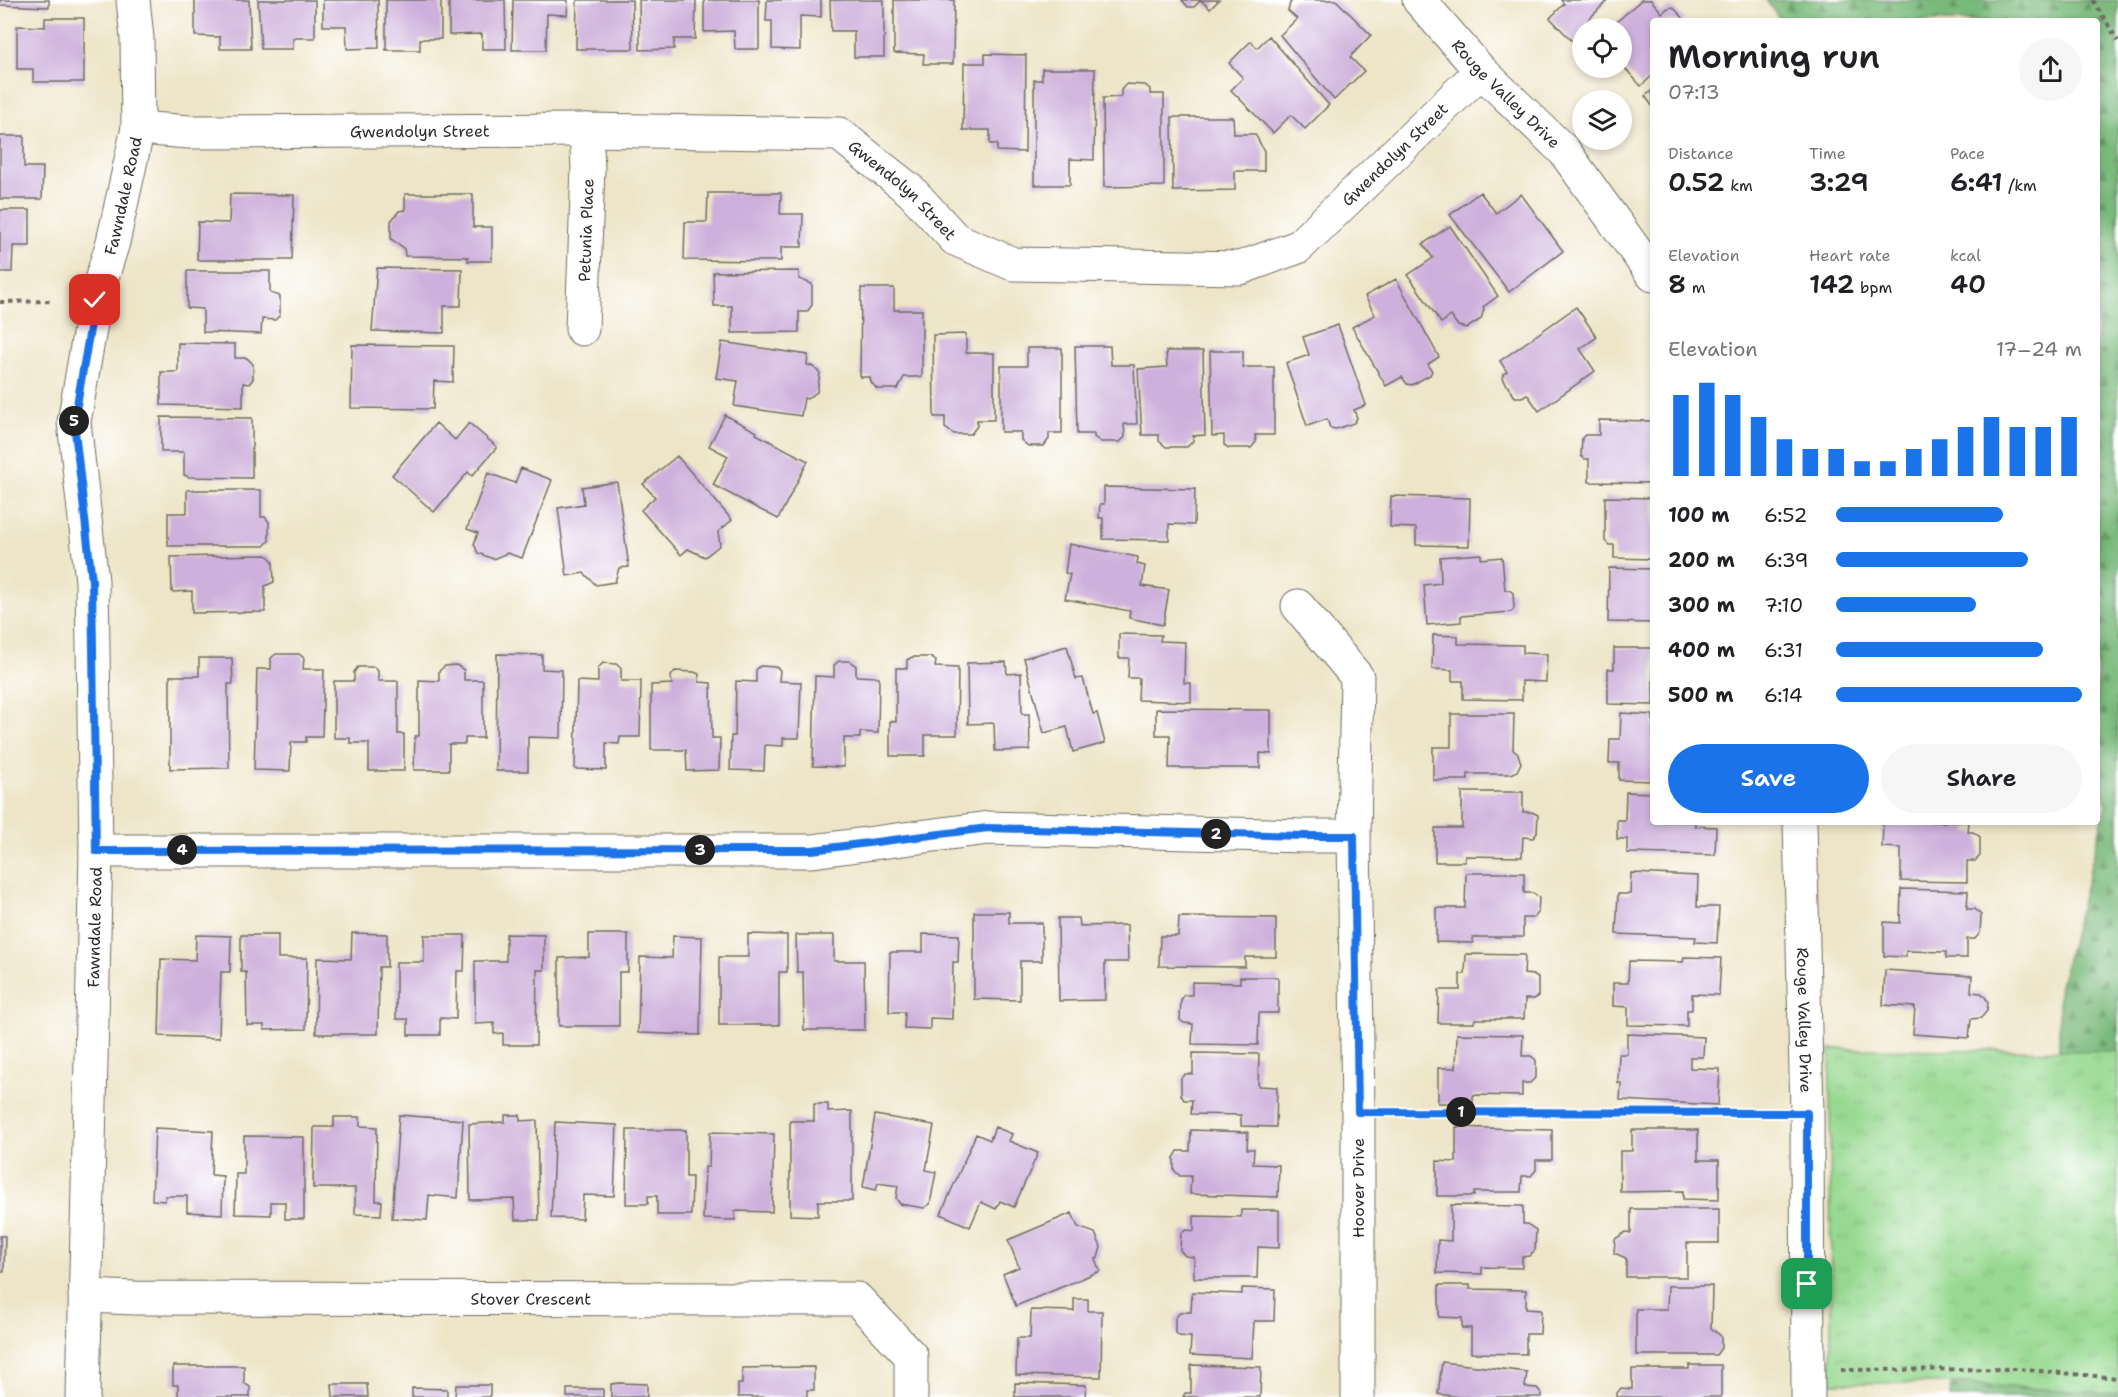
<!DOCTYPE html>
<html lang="en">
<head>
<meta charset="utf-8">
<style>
  body { margin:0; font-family:"Shantell Sans",sans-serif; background:#f6f6f6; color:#202124; height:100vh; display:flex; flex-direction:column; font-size:22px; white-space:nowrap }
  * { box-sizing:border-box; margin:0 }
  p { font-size:20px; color:#757577 }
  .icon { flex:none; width:33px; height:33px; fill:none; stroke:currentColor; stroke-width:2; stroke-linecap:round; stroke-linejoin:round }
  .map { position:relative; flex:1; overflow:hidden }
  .sheet { position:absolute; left:1650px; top:18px; width:450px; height:807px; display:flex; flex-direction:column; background:#fff; border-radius:6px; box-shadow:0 3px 9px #0003 }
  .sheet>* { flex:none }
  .buttons { position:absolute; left:1572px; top:18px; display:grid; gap:12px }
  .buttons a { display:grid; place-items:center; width:60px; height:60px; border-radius:50%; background:#fff; box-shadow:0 3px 9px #0003; font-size:30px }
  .pin { position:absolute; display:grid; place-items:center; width:51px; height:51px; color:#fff; margin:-26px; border-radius:12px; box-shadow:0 3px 9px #0006 }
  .km { position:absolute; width:30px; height:30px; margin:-15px; border-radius:50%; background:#222; color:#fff; font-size:16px; line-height:30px; text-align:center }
  .round { display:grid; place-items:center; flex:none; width:63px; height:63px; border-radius:32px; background:#f6f6f6 }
  .overview { display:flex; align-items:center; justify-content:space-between; height:102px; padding:0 18px }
  h1 { font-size:33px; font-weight:600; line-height:45px }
  .figures { display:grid; grid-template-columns:repeat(3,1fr); gap:9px; height:102px; padding:6px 18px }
  .figures div { display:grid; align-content:center }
  .figures b { font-size:26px; font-weight:600 }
  .figures small { font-size:16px; font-weight:400 }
  .figures p { font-size:16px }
  .chart { height:168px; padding:12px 18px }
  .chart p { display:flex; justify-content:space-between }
  .chart svg { width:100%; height:108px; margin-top:6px; stroke:#1a73e8; stroke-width:6 }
  .cta { display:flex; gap:12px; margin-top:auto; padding:12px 18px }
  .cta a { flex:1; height:69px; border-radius:36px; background:#1a73e8; color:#fff; font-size:24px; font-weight:600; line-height:69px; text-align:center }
  .cta a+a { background:#f6f6f6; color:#202124 }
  ul { padding:0 18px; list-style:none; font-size:20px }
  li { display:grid; grid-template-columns:96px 72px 1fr; align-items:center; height:45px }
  li i { height:15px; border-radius:8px; background:#1a73e8 }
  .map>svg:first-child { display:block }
  .forest { fill:url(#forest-firs); stroke:#527252; stroke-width:1.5 }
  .park { fill:url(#park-tufts); stroke:#61825e; stroke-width:1.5 }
  .building { fill:#cdb0db }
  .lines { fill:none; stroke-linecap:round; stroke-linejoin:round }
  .minor-casing { stroke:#6f6c62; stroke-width:35 }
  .path { stroke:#6f6c62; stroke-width:4; stroke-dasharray:4.5 4.5; stroke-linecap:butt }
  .minor { stroke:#fff; stroke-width:33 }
  .route-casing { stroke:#fff; stroke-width:12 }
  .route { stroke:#1a73e8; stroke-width:8 }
  .labels { text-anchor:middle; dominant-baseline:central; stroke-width:5; stroke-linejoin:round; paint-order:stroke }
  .street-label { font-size:16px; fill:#2b2b2b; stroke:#fff }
</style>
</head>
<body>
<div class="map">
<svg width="2118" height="1397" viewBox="0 0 2118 1397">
  <defs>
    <pattern id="forest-firs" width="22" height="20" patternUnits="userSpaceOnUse" patternTransform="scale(1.5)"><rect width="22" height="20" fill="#79b97a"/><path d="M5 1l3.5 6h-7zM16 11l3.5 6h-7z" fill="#639764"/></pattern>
    <pattern id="park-tufts" width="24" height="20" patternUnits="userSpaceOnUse" patternTransform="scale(1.5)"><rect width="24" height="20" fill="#97d990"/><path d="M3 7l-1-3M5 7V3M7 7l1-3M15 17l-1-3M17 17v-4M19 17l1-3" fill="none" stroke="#82ba7c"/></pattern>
  </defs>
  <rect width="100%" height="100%" fill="#fff"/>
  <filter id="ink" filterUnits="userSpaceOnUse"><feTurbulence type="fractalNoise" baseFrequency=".0167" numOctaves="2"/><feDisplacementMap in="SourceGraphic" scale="12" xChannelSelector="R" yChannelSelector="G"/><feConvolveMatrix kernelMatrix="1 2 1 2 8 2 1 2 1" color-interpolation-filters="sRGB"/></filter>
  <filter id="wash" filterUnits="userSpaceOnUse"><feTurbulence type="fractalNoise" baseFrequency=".008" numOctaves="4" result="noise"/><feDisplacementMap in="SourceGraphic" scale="24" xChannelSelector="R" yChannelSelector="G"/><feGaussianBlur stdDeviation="1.35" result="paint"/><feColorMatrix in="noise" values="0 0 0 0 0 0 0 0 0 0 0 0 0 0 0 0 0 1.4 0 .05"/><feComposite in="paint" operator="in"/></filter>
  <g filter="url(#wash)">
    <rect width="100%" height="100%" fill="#eee5c8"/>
    <!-- forest -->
    <path class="forest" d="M1766,0H2118V1051H2059V990L2106,806L2097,755V21H1781Z
      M1951,1383L2118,1394V1397H1950Z"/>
    <!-- park -->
    <path class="park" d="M1830,1049L2118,1051V1394L1951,1383H1831Z"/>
    <g id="blocks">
      <!-- building -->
      <path class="building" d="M0,0H49V7L0,5Z
        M195,0H249L251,49H220V37L195,36Z
        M258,0H315V38H293V49H261Z
        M323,0H378L379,48L347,49L346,26H323Z
        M386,0H441V39H420V50H386Z
        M449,0H505L506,49H482V34L449,35Z
        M513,0H568L567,15L547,14L546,50H512Z
        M577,0H632L633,49H576Z
        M639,0H696L695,39H674V49L640,50Z
        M704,0H759V49H735L734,31L704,32Z
        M767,0H821V17L800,16V50L772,49V21H766Z
        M830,0H884V57H854V31H831Z
        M894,0H954L953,64H923L924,54L894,53Z
        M1182,0H1219L1210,9L1201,0L1194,7H1188Z
        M1293,0H1336L1371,35L1350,57L1364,71L1334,100L1280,35L1297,19L1288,11L1290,3Z
        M1561,0H1608L1585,23L1591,28H1582V37L1575,44L1550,18L1564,4Z
        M1641,0H1651L1662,13L1668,8L1673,7L1686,21H1653V75L1641,86L1622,65V28H1610Z
        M45,18H84V82H33V69H17V26L45,27Z
        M1269,36L1329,105L1305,129L1291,115L1273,133L1231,90L1243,78L1229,63L1251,41L1257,48Z
        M985,54L1026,55L1025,152L997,151V144H990V130H963L964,63H985Z
        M1042,69H1095L1094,160L1070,159V185H1034V80H1042Z
        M1126,84L1145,85L1150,89V94H1164V186L1104,187L1103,98L1121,97V90Z
        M1653,90V107L1645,96Z
        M1172,117H1233L1234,134H1255L1264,151V171H1235V190L1173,191Z
        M0,136H24V167H43L42,199H0Z
        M1480,192L1496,213L1521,194L1563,251L1509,292L1450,215Z
        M708,193H781L780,214H803L802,247H781V261L684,260L685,222H707Z
        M230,194L294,195L292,260H197L198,222L229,223Z
        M405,194H473V227H492V261H468V257L405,256L404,248L391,239V221L399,211L405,210Z
        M0,210H30V246H13L12,272H0Z
        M1450,226L1498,296L1483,307L1484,309L1481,319L1467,328L1458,326L1451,316L1441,323L1408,275L1433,258L1423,244Z
        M377,268L462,269L461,306H444V333L372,331Z
        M187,271H270V293L280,296V315L275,320L262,319L261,334L203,332V309L187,308Z
        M799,271V279L812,284V305L807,312H799V332L732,333V306H714L713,272Z
        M1396,279L1439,357L1428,364L1432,371L1430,375L1412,385L1407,384L1402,377L1386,386L1352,327L1375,315L1365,296Z
        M861,288H894V310H922V377H904L898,389H877L871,382L870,377H860Z
        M1576,307L1597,337L1580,349L1595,371L1539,411L1527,394L1522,397H1515L1503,379V374L1507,372L1500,361Z
        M1338,325L1366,405L1354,410L1357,418L1354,423L1336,429L1330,428L1327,419L1307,426L1286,363L1309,355L1303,337Z
        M966,334V353H994V420H977V426L971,434H954L945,428V417H934L933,335Z
        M722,342L808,355L807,365L812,366L820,373L817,392L807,399L804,398L801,416L734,406L738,381L716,378Z
        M178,343L235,344V358H247L253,364V379L249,384L243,383V407L161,405V372H178Z
        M352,345L454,346L453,382L434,381L433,409L351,408Z
        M1075,346H1110L1111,365H1134L1137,424H1124L1125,437L1120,442H1101L1094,437V434H1077Z
        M1027,348H1062V433H1049V439L1044,446H1028L1021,440V432H1001V366H1027Z
        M1166,351H1203L1205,435L1193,436V441L1187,447H1166L1159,441V435H1142L1138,369L1167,367Z
        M1210,351H1243V367H1274V435H1255L1256,442L1251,448H1229L1224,445V435L1212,436Z
        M725,415L757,432L756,434L808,461L778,519L713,485L728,456L709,446Z
        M161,417L252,418V478L189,477L184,475V452H161Z
        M1599,420L1653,421V483L1589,482V459H1585L1581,456L1582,438L1585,435H1599Z
        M436,423L455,440L469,423L497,447L472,476L468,472L434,512L392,475Z
        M677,456L732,520L718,532L720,545L705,557L688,549L681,555L641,510L655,497L643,484Z
        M521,468L552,480L522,558L507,553L493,559L478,553L474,544L478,533L467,529L488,473L515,483Z
        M617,482L629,567L619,568L615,582L596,585L584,573L567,576L558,508L584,504L582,487Z
        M1104,487L1195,489L1194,525L1169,524V540L1103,539V518H1099L1100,504H1104Z
        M187,490H261V517H265L269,522V541L264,546H168V513H187Z
        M1391,496L1470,498L1469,546L1416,545V528L1390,527Z
        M1605,497L1653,498V559L1614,558V545H1609L1605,541Z
        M1069,544L1138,557L1137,564L1145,566L1142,586L1169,590L1163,625L1129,618L1130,611L1065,599L1070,574L1065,573Z
        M1481,554V559L1502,557L1505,590H1509L1513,593L1514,609L1511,612L1461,616V622L1427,625L1424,585L1441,583L1440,557Z
        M267,555L273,561L274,582L265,586V612L192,613V591L172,592L171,557Z
        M1609,568L1653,569V623L1608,622Z
        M1119,634L1161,635L1160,641L1185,642L1184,683H1191V702L1138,700L1139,678H1128L1129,658H1119Z
        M1433,635L1458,636V644L1523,645V653L1547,654L1546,682L1522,681V700L1463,699V681H1452V670L1432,669Z
        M1067,646L1076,679L1083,678L1093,714L1097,713L1105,743L1073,752L1067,727L1044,733L1024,658Z
        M1614,648H1653V705L1608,704V669H1614Z
        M276,654H299L304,658L303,669H324L322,737H306V742H291L290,771L254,770L257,669H271V658Z
        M497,654L542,655V669L562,670L561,738L528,737V771H496Z
        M912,657H930L936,661L935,667L958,668L957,735H925V756H890V721L896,722V668H907V660Z
        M199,658H232L233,684H228L229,768L170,769V676H199Z
        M839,661H849L856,666V676L879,677L878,733L860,732V738H844V767L813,766L815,676L834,677V665Z
        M1006,662L1007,674L1021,673L1022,714H1029L1030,750L995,751L994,723L968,724L967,663Z
        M603,663L616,664L621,668V681H641L640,737H620L619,744L606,743V770L575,769L577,681L598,682V668Z
        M456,665L464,670V680H483V738H465V744H449V770H414L415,736H419V680L439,681V671L445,666Z
        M760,666L776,667L780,670L779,681L801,682L799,738H783V746L765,745L764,771L730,770L731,736H735L736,681L756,682V670Z
        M358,667H374L378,671V681H398V734H404V771H369V743H350V738H334V681H354V672Z
        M675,671L694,672L699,674V682L711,683L712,738H720L719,770L687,771L686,750H651V685L672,684L671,676Z
        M1156,709L1271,710V754L1260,753V768H1169L1170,735H1156Z
        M1621,713L1653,715V781L1619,780V763H1609L1610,739H1620Z
        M1451,714H1514L1513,750L1518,754L1521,763L1517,771L1512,774H1468V780H1433V747H1451Z
        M1462,792H1523V812H1532L1538,815L1537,833L1533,838L1523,837L1522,857L1465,856V862H1435V828H1462Z
        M1626,792L1653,793V822H1695V826L1716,827L1715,855L1627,853V839H1617V820H1625Z
        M1883,822H1969L1968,832H1973L1980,837V856L1975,861H1967V882L1901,881V848L1882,847Z
        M1466,873H1524V893H1533L1539,898L1538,913L1534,918H1523V937H1473V943L1436,942V908H1465Z
        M1631,873L1698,876L1697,907H1719L1717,943L1695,942L1696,937L1616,934L1618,894H1630Z
        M1901,889L1968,891L1967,909H1975L1981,915L1980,933L1975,939H1967V958H1946V952L1906,951V957L1884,956V922L1900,923Z
        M974,912H1009V923H1042V961H1020V1000L974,999Z
        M1179,917L1276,918V957H1245V967L1159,966L1160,936H1178Z
        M1058,918H1079L1080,926L1127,925L1128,962H1105V1000L1059,1001Z
        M352,933L387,934V967H379L378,1034H316L317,958L351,959Z
        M506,934L544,935V970H537L536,1045H503V1033L494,1034V1023L475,1024V961H506Z
        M589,934H628V972H619V1026H559V958L589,957Z
        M748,934L787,935V972H779V1025H719V957H748Z
        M923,934L959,935L958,962H953L952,1019L930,1018V1029L904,1028L905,1012H889L890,952H923Z
        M196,935L231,936L230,972H221L219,1038L159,1036L161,959L195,960Z
        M241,935H278V958H307L306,1029L264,1030V1025H247L246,972H241Z
        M424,935H465L464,971H457L456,1019L440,1018V1035H408V1019H396V962H424Z
        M796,935H834V961H864L865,1030H804L803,972H797Z
        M673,936L702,937L700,1035L638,1033L640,957L672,958Z
        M1466,954L1525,955L1524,974L1533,975L1538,978V996L1533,999H1525L1524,1019H1475L1474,1023H1438L1439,990H1460V974H1465Z
        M1684,957L1721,958L1719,995L1692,994V1010H1687V1026L1628,1025V1007L1613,1006V983H1628L1629,961L1683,962Z
        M1885,970L1972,976L1971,992L1981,993L1985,997L1988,1002L1987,1011L1981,1018L1971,1019L1969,1038L1913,1034L1915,1007L1883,1005Z
        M1240,977H1278V1013H1259L1258,1045L1192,1044L1193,1024L1184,1023L1180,1020L1181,1000L1184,995H1192V982L1240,983Z
        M1457,1034L1523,1035L1522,1056H1531L1536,1060V1077L1530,1083H1522V1096L1473,1095V1103H1438V1068H1456Z
        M1627,1034L1704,1037L1703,1057H1690V1068L1720,1069L1718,1105L1620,1100L1621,1083H1618L1619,1054H1627Z
        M1193,1053L1259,1054L1258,1086L1277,1087L1276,1127L1241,1126V1115L1191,1114L1192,1100H1184L1181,1095V1078L1185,1074H1193Z
        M814,1104H828V1112L852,1111V1201H818V1216L790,1215V1121H814Z
        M399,1115L463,1120L458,1198L429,1195L427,1220L392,1218Z
        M505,1115H520V1121L537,1120L539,1220H515L514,1199L470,1200L469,1124L505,1122Z
        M875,1115L934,1125L926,1170L936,1172L930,1204L924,1208L900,1204L896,1198L898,1186L878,1183L876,1190L863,1187Z
        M334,1117H360V1126L377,1127L376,1201H382L381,1215L355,1214V1188H313L314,1127H334Z
        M555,1122L617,1125L614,1196L583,1195L582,1219L551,1218Z
        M995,1127L1012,1134L1009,1141L1038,1153L1014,1207L1000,1201L996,1209L981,1202L970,1227L941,1214L976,1134L990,1140Z
        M1456,1127L1552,1130V1160H1536V1170L1531,1176H1522L1521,1192H1474V1196H1437V1161L1456,1162Z
        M155,1128L213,1131L211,1175L223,1176L222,1214L187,1212V1196H165V1201L152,1200Z
        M627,1130H686V1177H692L691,1215H657V1196H648V1204H626Z
        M1191,1130L1248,1132L1247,1149H1254L1253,1164L1279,1165L1278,1197L1190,1194L1191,1176H1180L1174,1170V1158L1178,1151H1190Z
        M1632,1130H1698V1160H1719V1200L1683,1199V1191L1620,1192V1151H1632Z
        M710,1132L774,1134L772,1212L735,1211V1220L703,1219L705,1167H709Z
        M244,1136L304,1137V1219H285V1202H271V1215L235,1214L236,1174H244Z
        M1451,1205L1523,1206V1224H1527L1536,1230L1535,1250L1529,1256L1522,1257V1268L1482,1267V1274L1437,1273L1438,1240L1451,1241Z
        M1631,1209H1719V1243H1687V1277H1626V1258L1614,1253L1615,1239L1626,1232L1631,1233Z
        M1241,1210H1279V1248L1258,1247L1257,1278H1194V1257L1185,1256L1180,1250L1181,1233L1186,1230L1194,1231V1216L1241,1217Z
        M1072,1213L1078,1227L1095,1233L1101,1247L1098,1258L1095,1259L1100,1271L1016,1306L1003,1274L1019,1267L1008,1240Z
        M0,1236H5L4,1272H0Z
        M1439,1285H1470V1289L1526,1290V1309L1541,1310L1540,1334H1526V1354L1471,1353V1328H1462V1318L1439,1317Z
        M1668,1286H1712L1711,1328L1721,1336V1348L1716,1355H1636V1309H1667Z
        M1242,1288L1275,1289L1274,1321H1254L1252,1358L1190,1355L1191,1337L1179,1336L1175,1332V1318L1181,1312H1191L1192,1292L1242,1294Z
        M1074,1299H1088V1311H1102L1101,1377L1016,1375L1017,1338H1030L1031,1310L1074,1311Z
        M1442,1362L1527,1372L1525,1387L1537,1388L1542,1394V1397H1460L1438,1394Z
        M1191,1365L1261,1367L1260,1397H1183L1185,1393H1191Z
        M1689,1365H1721V1397H1617V1393L1621,1388L1632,1389V1369H1689Z
        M173,1366H244V1383L250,1387V1397H178V1385H173Z
        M814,1367V1390H807V1397H738V1384H742V1368Z
        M619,1383L647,1384V1397H611V1384Z
        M1015,1383L1086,1385L1085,1397H1015Z
        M332,1384H367L368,1397H333Z
        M456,1385H490V1397H455Z
        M412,1388L447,1389V1397H412Z
        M567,1389H603V1397H567Z"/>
    </g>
  </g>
  <g filter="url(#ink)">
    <use href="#blocks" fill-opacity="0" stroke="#6f6c62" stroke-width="1.5"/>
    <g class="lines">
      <!-- minor casing -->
      <g class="minor-casing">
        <g id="minor">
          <path id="s1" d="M1419,0L1481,71L1564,151L1653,275"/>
          <path id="s2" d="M138,128L189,132L586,130L839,134L911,191L955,239L1013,264L1240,268L1298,247L1481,71"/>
          <path id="s3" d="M582,329L588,168L586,130"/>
          <path d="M1298,606L1357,677L1354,836L1358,1112V1397"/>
          <path id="s4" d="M1800,822L1807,1113L1808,1397"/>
          <path d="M96,851H812L988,828L1305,836H1354"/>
          <path id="s5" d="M85,1296L136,1298L857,1299L911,1356V1397"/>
          <path id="s6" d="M83,1397L96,851L92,581L74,422L95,300L113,242L138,128L137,38L133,0"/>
        </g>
      </g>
      <!-- path -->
      <path class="path" d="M2093,0L2118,41
        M0,302L53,301
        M1392,1112L1774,1113
        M1841,1370L2017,1369L2118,1378"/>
      <!-- minor -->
      <use href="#minor" class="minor"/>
    </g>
  </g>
  <g class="lines" filter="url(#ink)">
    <!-- route casing -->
    <g class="route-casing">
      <path id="route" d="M95,300L74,422L92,581L96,851L812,850L988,828L1305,836H1354L1358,1112L1807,1113V1284"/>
    </g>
    <!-- route -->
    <use href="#route" class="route"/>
  </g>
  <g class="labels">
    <!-- street labels -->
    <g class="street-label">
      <text stroke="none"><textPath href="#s1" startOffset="128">Rouge Valley Drive</textPath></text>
      <text stroke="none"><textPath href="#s2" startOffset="282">Gwendolyn Street</textPath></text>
      <text stroke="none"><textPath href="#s2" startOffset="1344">Gwendolyn Street</textPath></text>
      <text stroke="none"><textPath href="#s2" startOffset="786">Gwendolyn Street</textPath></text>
      <text stroke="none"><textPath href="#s6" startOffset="1208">Fawndale Road</textPath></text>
      <text stroke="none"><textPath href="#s3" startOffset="99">Petunia Place</textPath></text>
      <text stroke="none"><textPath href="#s6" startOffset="470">Fawndale Road</textPath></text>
      <text stroke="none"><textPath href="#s4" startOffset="198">Rouge Valley Drive</textPath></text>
      <text transform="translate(1358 1188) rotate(-90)">Hoover Drive</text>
      <text stroke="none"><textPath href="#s5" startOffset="446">Stover Crescent</textPath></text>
    </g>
  </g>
</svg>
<div class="buttons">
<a><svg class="icon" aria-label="locate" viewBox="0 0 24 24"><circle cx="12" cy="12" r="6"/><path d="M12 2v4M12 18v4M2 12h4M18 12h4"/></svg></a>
<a><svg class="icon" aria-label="layers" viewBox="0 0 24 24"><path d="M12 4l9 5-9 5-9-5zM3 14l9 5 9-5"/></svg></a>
</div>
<div class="pin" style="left:1807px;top:1284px;background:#1e9e55"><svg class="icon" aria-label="arrive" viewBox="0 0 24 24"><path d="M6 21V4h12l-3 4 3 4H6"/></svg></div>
<div class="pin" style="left:95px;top:300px;background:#d93025"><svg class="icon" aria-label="check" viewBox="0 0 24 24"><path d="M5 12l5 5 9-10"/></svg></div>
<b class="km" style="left:1461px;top:1112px">1</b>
<b class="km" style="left:1216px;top:834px">2</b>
<b class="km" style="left:700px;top:850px">3</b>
<b class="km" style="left:182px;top:850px">4</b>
<b class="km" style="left:74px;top:421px">5</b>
<section class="sheet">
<div class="overview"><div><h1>Morning run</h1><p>07:13</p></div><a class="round"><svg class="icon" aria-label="share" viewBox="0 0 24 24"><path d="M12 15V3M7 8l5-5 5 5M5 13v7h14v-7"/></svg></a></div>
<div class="figures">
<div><p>Distance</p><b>0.52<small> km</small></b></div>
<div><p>Time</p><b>3:29</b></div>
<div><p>Pace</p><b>6:41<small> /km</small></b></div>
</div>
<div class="figures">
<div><p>Elevation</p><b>8<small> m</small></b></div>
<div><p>Heart rate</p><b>142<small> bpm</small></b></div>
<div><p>kcal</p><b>40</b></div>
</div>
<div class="chart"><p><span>Elevation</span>17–24 m</p>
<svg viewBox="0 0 160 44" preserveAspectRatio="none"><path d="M5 44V11M15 44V6M25 44V11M35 44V20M45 44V29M55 44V33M65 44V33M75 44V38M85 44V38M95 44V33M105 44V29M115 44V24M125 44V20M135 44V24M145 44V24M155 44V20"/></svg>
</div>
<ul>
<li><b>100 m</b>6:52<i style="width:68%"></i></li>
<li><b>200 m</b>6:39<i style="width:78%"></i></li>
<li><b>300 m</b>7:10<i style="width:57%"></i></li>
<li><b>400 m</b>6:31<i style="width:84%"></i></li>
<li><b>500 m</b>6:14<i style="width:100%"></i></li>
</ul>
<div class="cta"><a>Save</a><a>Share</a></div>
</section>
</div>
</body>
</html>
